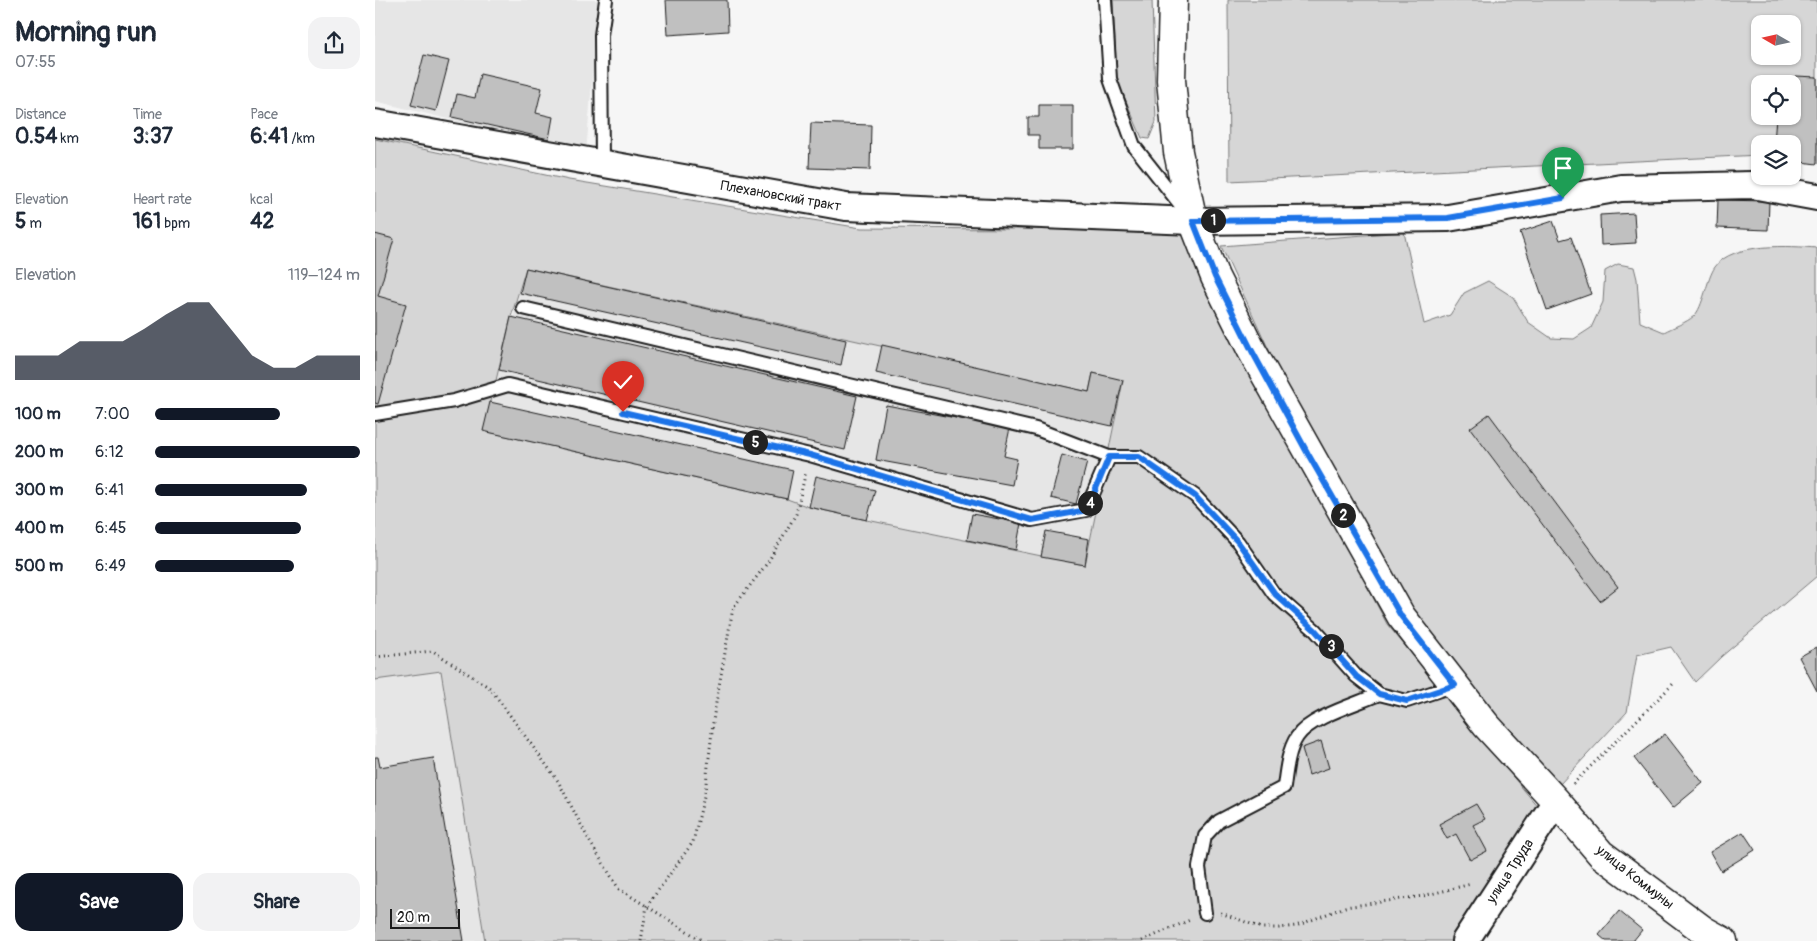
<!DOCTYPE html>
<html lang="en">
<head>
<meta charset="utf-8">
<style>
  body { margin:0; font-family:Pangolin,sans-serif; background:#f2f2f3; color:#1f2937; height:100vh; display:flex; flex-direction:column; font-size:19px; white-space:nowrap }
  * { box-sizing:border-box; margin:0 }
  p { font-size:16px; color:#747a83 }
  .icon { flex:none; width:28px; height:28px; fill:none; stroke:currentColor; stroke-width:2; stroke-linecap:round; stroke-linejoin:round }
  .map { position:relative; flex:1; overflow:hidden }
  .side { display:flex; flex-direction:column; background:#fff; width:375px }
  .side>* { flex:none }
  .needle { width:32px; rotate:279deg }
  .controls { position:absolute; left:1376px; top:15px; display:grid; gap:10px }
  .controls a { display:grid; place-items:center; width:50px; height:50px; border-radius:10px; background:#fff; box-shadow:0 1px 4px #0004; font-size:25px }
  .scale { position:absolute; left:15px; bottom:12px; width:70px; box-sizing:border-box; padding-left:5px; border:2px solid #1c1c1c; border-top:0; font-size:14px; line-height:18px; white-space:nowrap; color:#1c1c1c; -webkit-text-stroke:4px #fff; paint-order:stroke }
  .pin { position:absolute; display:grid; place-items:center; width:42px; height:42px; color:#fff; margin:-51px -21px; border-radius:50% 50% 50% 0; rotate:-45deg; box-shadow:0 0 5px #0007 }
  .pin .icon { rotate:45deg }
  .km { position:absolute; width:25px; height:25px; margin:-12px; border-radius:50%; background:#222; color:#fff; font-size:14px; line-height:25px; text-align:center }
  .round { display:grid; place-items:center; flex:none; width:52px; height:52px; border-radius:15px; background:#f2f2f3 }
  .head { display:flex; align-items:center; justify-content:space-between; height:85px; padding:0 15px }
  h1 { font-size:28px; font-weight:800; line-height:38px }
  .metrics { display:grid; grid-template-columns:repeat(3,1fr); gap:8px; height:85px; padding:5px 15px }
  .metrics div { display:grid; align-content:center }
  .metrics b { font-size:21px; font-weight:800 }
  .metrics small { font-size:14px; font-weight:400 }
  .metrics p { font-size:14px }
  .chart { height:140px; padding:10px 15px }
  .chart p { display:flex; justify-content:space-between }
  .chart svg { width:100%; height:90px; margin-top:5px; fill:#111827; opacity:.7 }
  .cta { display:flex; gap:10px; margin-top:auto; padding:10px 15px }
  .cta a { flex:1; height:58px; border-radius:15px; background:#111827; color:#fff; font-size:20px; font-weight:800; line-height:58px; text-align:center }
  .cta a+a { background:#f2f2f3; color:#1f2937 }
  ul { padding:0 15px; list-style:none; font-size:16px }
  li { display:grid; grid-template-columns:80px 60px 1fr; align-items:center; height:38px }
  li i { height:12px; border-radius:6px; background:#111827 }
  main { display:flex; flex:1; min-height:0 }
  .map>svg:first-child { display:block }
  .built { fill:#e6e6e6 }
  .green { fill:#d6d6d6; stroke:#797979; fill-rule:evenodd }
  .building { fill:#c0c0c0; stroke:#1c1c1c }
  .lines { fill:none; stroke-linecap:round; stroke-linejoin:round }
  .lane-casing { stroke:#1c1c1c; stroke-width:16 }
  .street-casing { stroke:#1c1c1c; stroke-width:30 }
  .primary-casing { stroke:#1c1c1c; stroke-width:31 }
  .path { stroke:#1c1c1c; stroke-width:3; stroke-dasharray:1 4; stroke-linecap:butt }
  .lane { stroke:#fff; stroke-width:12 }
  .street { stroke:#fff; stroke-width:26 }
  .primary { stroke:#fff; stroke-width:28 }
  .route-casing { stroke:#fff; stroke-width:10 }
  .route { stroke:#1a73e8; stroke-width:6 }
  .labels { text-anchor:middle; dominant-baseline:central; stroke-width:4.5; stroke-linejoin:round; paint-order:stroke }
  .street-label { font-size:14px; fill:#1c1c1c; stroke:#fff }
</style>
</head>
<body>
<main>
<section class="side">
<div class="head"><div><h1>Morning run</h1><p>07:55</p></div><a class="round"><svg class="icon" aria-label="share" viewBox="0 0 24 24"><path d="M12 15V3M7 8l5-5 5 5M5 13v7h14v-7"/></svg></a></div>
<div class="metrics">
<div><p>Distance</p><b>0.54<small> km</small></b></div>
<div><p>Time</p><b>3:37</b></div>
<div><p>Pace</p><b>6:41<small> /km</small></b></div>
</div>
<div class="metrics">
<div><p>Elevation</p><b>5<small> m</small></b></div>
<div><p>Heart rate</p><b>161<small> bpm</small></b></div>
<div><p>kcal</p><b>42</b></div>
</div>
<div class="chart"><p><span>Elevation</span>119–124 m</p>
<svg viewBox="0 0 160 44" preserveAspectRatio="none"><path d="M0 44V32L10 32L20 32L30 25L40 25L50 25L60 19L70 12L80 6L90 6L100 19L110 32L120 38L130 38L140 32L150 32L160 32V44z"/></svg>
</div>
<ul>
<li><b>100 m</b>7:00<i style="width:61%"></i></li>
<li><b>200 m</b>6:12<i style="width:100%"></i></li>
<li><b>300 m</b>6:41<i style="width:74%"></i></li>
<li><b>400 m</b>6:45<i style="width:71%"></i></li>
<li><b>500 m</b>6:49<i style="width:68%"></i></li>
</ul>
<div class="cta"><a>Save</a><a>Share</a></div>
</section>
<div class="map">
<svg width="1442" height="941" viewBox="0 0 1442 941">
  <rect width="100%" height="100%" fill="#f6f6f6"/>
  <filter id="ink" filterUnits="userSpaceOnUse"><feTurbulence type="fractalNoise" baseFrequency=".02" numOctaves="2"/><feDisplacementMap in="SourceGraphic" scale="10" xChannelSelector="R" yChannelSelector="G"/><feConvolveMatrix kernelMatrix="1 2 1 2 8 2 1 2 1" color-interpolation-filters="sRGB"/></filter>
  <g filter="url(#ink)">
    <!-- built -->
    <path class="built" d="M0,0H224L211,153L0,101Z
      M151,268L714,392L718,373L748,380L710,565L492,520L434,507L412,499L108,431Z
      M66,671L110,941H0V680Z"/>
    <!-- green -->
    <path class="green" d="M738,0H777L781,122L774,139L767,138L742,80Z
      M853,0H1442V153L1418,154V144H1385V155L854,181ZM1385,24H1418V56H1385ZM1385,84H1418V116H1385Z
      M0,139L194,180L486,228L805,230L1012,624L1163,807L1076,941H110L66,671L0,680ZM151,268L714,392L718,373L748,381L710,565L492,520L434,507L412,499L109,431L136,317Z
      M1029,232L1049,324L1075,315L1089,293L1113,281L1138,297L1153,322L1176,338L1199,339L1216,328L1228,302L1230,271L1243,264L1259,267L1262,279L1265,322L1289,332C1298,327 1311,323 1319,316C1328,308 1332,278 1340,267C1357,242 1416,246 1442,248V576L1347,656L1320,682L1296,647L1262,655L1252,712L1184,785L1104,701L1034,615L941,452L846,246Z"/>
    <!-- building -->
    <path class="building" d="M291,0H352L353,31L293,35Z
      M49,55L74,61L61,111L36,105Z
      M105,74L167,88L161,113L178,117L174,139L77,117L82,94L100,98Z
      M1421,76L1442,77V164L1418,161V144H1399L1401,116H1418Z
      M664,105H698V149H664V135H653V117H664Z
      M436,123L496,125L495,170L434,168Z
      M1343,200L1394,201L1393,230L1342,228Z
      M1259,213L1261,243L1226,245L1225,215Z
      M1178,221L1185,240L1196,237L1216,294L1172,310L1145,232Z
      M0,234L19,239L3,296L31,304L3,404L0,403Z
      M151,268L471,340L466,365L145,293Z
      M136,317L482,396L470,450L124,370Z
      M507,345L714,392L718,373L748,380L737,426L501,373Z
      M115,402L418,470L412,499L108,431Z
      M511,405L635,428L629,456L642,459L637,485L501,460Z
      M1114,414L1243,587L1225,601L1095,428Z
      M687,455L712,462L701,504L676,498Z
      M441,476L500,490L492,520L434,507Z
      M597,514L646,523L641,550L592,540Z
      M671,531L714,539L710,565L666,557Z
      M1442,647V691L1424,657Z
      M1290,734L1328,783L1298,808L1259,758Z
      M946,741L954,768L934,775L927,748Z
      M0,757H3L5,767L58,758L89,941H0Z
      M1101,804L1110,819L1098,825L1112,851L1095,860L1081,834L1072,839L1064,824Z
      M1368,832L1380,850L1346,871L1335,852Z
      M1244,911L1267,930L1258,941H1231L1224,935Z"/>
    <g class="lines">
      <!-- lane casing -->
      <g class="lane-casing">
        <path id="lane" d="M730,0L735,79L759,146L808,208
          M227,164L226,35L231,0
          M148,308L661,429L734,457H764L820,496L863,542L899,594L940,630L981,676L1004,694L1032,701L1080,685
          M0,414L79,401L133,385L435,455L657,520L711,510L734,457
          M830,913L824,867L830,836L844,821L909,787C911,772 913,750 922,737C935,717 982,704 1004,694"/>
      </g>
      <!-- street casing -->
      <g class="street-casing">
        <path id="street" d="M0,123L471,207L818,221L1073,218L1246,188L1377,185L1442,197
          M1090,941L1181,801"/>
      </g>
      <!-- primary casing -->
      <g class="primary-casing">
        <path id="primary" d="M798,0L796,80L803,152L818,221L840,277L877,351L1026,616L1111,725L1181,801L1226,854L1328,930L1348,941"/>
      </g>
      <!-- path -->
      <path class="path" d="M0,657L58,651L115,688L183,781L215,842L244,889L328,941
        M1198,784L1298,684
        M846,913L887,928H904L921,926L970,907L1048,896L1096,884
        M266,941L272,906L318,842L330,792L339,714L358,608L393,562L421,514L431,471
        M767,941L815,920"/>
      <!-- lane -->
      <use href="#lane" class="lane"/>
      <!-- street -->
      <use href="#street" class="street"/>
      <!-- primary -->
      <use href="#primary" class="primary"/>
    </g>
  </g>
  <g class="lines" filter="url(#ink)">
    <!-- route casing -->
    <g class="route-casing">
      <path id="route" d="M248,412L435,455L657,520L712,510L734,457H764L820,496L863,542L900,594L940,630L981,676L1004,694L1032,701L1080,685L1026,616L933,454L877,351L840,277L818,221L1073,218L1188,198"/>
    </g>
    <!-- route -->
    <use href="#route" class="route"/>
  </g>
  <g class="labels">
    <!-- street labels -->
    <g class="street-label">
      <text transform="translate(406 196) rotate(10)">Плехановский тракт</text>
      <text transform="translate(1135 871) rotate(-57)">улица Труда</text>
      <text transform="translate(1260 877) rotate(38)">улица Коммуны</text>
    </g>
  </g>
</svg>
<div class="controls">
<a><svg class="needle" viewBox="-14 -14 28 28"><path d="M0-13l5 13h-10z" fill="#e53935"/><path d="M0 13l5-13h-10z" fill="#747a83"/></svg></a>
<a><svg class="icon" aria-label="locate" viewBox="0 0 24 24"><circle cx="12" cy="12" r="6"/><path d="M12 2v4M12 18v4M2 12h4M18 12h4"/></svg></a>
<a><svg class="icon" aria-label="layers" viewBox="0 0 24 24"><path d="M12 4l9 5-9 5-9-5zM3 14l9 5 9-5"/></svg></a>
</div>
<div class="scale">20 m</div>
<div class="pin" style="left:1188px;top:198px;background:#1e9e55"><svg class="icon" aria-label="arrive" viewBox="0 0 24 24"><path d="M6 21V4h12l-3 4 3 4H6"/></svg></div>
<div class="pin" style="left:248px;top:412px;background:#d93025"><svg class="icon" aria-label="check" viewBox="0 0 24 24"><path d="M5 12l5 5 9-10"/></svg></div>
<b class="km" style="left:838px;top:220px">1</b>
<b class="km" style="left:968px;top:515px">2</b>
<b class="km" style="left:956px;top:646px">3</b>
<b class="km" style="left:715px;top:503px">4</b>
<b class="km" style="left:380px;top:442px">5</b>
</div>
</main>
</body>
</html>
